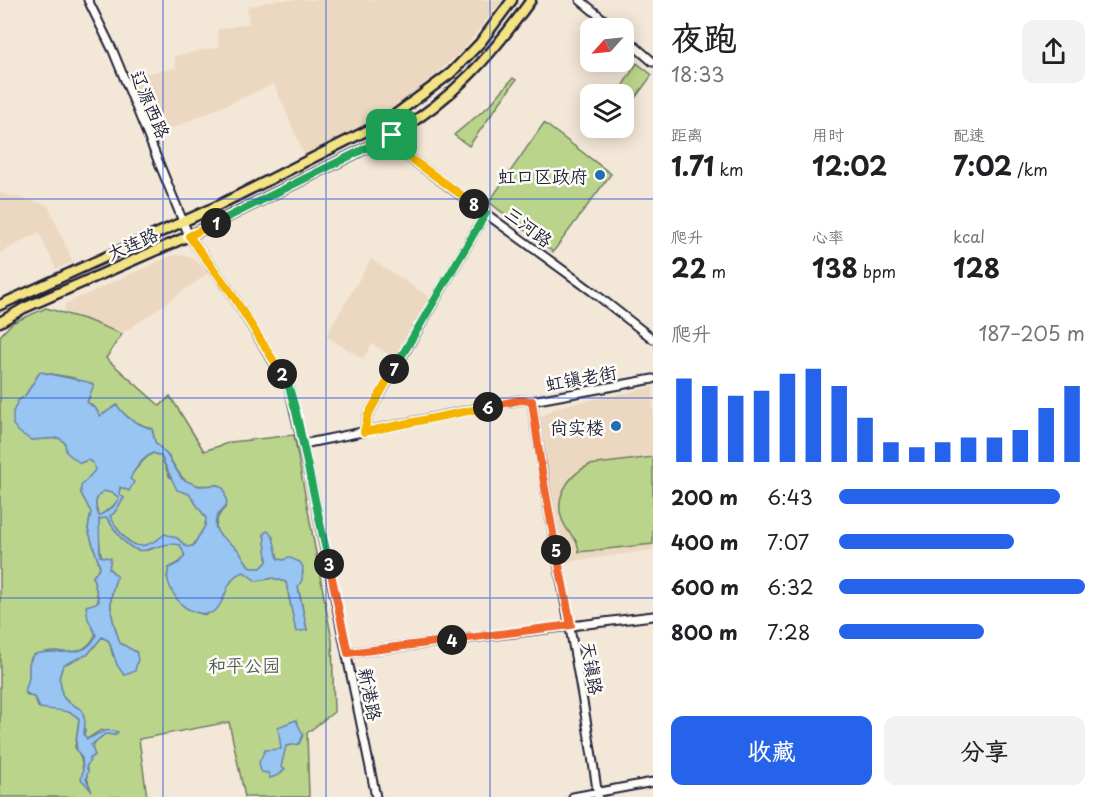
<!DOCTYPE html>
<html lang="zh">
<head>
<meta charset="utf-8">
<style>
  body { margin:0; font-family:"Playpen Sans","LXGW WenKai TC",sans-serif; background:#f2f2f2; color:#202124; height:100vh; display:flex; flex-direction:column; font-size:22px; white-space:nowrap }
  * { box-sizing:border-box; margin:0 }
  p { font-size:20px; color:#757577 }
  .icon { flex:none; width:33px; height:33px; fill:none; stroke:currentColor; stroke-width:2; stroke-linecap:round; stroke-linejoin:round }
  .map { position:relative; flex:1; overflow:hidden }
  .side { display:flex; flex-direction:column; background:#fff; width:450px }
  .side>* { flex:none }
  .needle { width:39px; rotate:243deg }
  .fabs { position:absolute; left:580px; top:18px; display:grid; gap:12px }
  .fabs a { display:grid; place-items:center; width:54px; height:54px; border-radius:12px; background:#fff; box-shadow:0 3px 15px #0003; font-size:30px }
  .pin { position:absolute; display:grid; place-items:center; width:51px; height:51px; color:#fff; margin:-26px; border-radius:12px; box-shadow:0 3px 9px #0006 }
  .km { position:absolute; width:30px; height:30px; margin:-15px; border-radius:50%; background:#222; color:#fff; font-size:16px; line-height:30px; text-align:center }
  .round { display:grid; place-items:center; flex:none; width:63px; height:63px; border-radius:12px; background:#f2f2f2 }
  .summary { display:flex; align-items:center; justify-content:space-between; height:102px; padding:0 18px }
  h1 { font-size:33px; font-weight:700; line-height:45px }
  .figures { display:grid; grid-template-columns:repeat(3,1fr); gap:9px; height:102px; padding:6px 18px }
  .figures div { display:grid; align-content:center }
  .figures b { font-size:26px; font-weight:700 }
  .figures small { font-size:16px; font-weight:400 }
  .figures p { font-size:16px }
  .chart { height:168px; padding:12px 18px }
  .chart p { display:flex; justify-content:space-between }
  .chart svg { width:100%; height:108px; margin-top:6px; stroke:#2563eb; stroke-width:6 }
  .primary-button { display:flex; gap:12px; margin-top:auto; padding:12px 18px }
  .primary-button a { flex:1; height:69px; border-radius:12px; background:#2563eb; color:#fff; font-size:24px; font-weight:700; line-height:69px; text-align:center }
  .primary-button a+a { background:#f2f2f2; color:#202124 }
  ul { padding:0 18px; list-style:none; font-size:20px }
  li { display:grid; grid-template-columns:96px 72px 1fr; align-items:center; height:45px }
  li i { height:15px; border-radius:8px; background:#2563eb }
  main { display:flex; flex:1; min-height:0 }
  .map>svg:first-child { display:block }
  .built { fill:#ecd8c0 }
  .green { fill:#bbd48b; stroke:#6e7b63; stroke-width:1.5; fill-rule:evenodd }
  .water { fill:#98c5f2; stroke:#6984a9; stroke-width:1.5; fill-rule:evenodd }
  .lines { fill:none; stroke-linecap:round; stroke-linejoin:round }
  .minor-casing { stroke:#22223b; stroke-width:11 }
  .major-casing { stroke:#22223b; stroke-width:13 }
  .minor { stroke:#fdfcf7; stroke-width:7 }
  .major { stroke:#f4e382; stroke-width:8 }
  .split-1-casing { stroke:#fff; stroke-width:12 }
  .split-2-casing { stroke:#fff; stroke-width:12 }
  .split-3-casing { stroke:#fff; stroke-width:12 }
  .split-4-casing { stroke:#fff; stroke-width:12 }
  .split-5-casing { stroke:#fff; stroke-width:12 }
  .split-6-casing { stroke:#fff; stroke-width:12 }
  .split-7-casing { stroke:#fff; stroke-width:12 }
  .split-8-casing { stroke:#fff; stroke-width:12 }
  .split-9-casing { stroke:#fff; stroke-width:12 }
  .split-1 { stroke:#22a559; stroke-width:8 }
  .split-2 { stroke:#f5b400; stroke-width:8 }
  .split-3 { stroke:#22a559; stroke-width:8 }
  .split-4 { stroke:#f0652b; stroke-width:8 }
  .split-5 { stroke:#f0652b; stroke-width:8 }
  .split-6 { stroke:#f0652b; stroke-width:8 }
  .split-7 { stroke:#f5b400; stroke-width:8 }
  .split-8 { stroke:#22a559; stroke-width:8 }
  .split-9 { stroke:#f5b400; stroke-width:8 }
  .grid { fill:none; stroke:#1d4ed8; stroke-width:1.5; stroke-opacity:0.55 }
  .poi-dot { fill:#1f6fb2; stroke:#fdfcf7; stroke-width:2 }
  .labels { text-anchor:middle; dominant-baseline:central; stroke-width:5; stroke-linejoin:round; paint-order:stroke }
  .street-label { font-size:18px; fill:#22223b; stroke:#fdfcf7 }
  .poi-label { font-size:18px; fill:#22223b; stroke:#fdfcf7; text-anchor:end }
  .park-label { font-size:18px; fill:#505753; stroke:#fdfcf7 }
</style>
</head>
<body>
<main>
<div class="map">
<svg width="653" height="797" viewBox="0 0 653 797">
  <rect width="100%" height="100%" fill="#f3e7d7"/>
  <filter id="ink" filterUnits="userSpaceOnUse"><feTurbulence type="fractalNoise" baseFrequency=".0167" numOctaves="2"/><feDisplacementMap in="SourceGraphic" scale="12" xChannelSelector="R" yChannelSelector="G"/><feConvolveMatrix kernelMatrix="1 2 1 2 8 2 1 2 1" color-interpolation-filters="sRGB"/></filter>
  <g filter="url(#ink)">
    <!-- built -->
    <path class="built" d="M277,0H502L463,50L408,99L346,138L305,157L274,84L150,138L125,77L176,68L174,56L219,47L217,30L249,23L247,7Z
      M0,193L48,205L73,262L56,269L39,232L0,253Z
      M176,255L192,257L209,273L122,334L64,311L65,304L168,257Z
      M371,259L431,298L398,353L391,355L372,344L363,359L326,336Z
      M653,387V550L566,562L538,428L539,418L557,407Z"/>
    <!-- green -->
    <path class="green" d="M637,63L652,75L633,101L619,91Z
      M513,78L516,80L469,146L454,135L490,105Z
      M544,123L611,174L553,252L489,202Z
      M46,308L87,320L122,334L106,358L160,406L170,396L204,451L231,442L294,435L332,640L334,712L307,733L309,797H245L229,722L139,739L147,797H0V336L12,323ZM40,372L74,378L90,396L87,402L96,409L100,416L117,406C126,419 138,423 152,429C154,434 154,439 155,443C158,449 165,452 169,457C184,482 185,488 218,485L225,508C215,517 212,532 224,541C229,544 233,545 236,549C242,555 245,562 251,568H261L267,562V548L264,535L275,547L278,559L284,560L303,572L298,586L307,630L296,631L286,582L273,578L258,581L244,572L237,574L226,588L225,595L206,615C179,609 180,600 167,577L169,568L184,560V551L180,544C168,543 162,545 151,549C130,556 117,533 107,518H99C100,545 95,557 117,576C106,604 111,616 120,644L136,652L113,656L109,641L102,637L88,654L63,665L59,678C62,685 60,687 62,694C63,701 76,706 82,710L85,730L84,735L87,739L101,730L116,735L105,734C86,747 82,769 91,790L82,779C84,767 82,757 75,747L79,719C70,708 52,710 38,707L35,698L26,694C25,687 28,686 29,679C30,670 27,663 33,655C40,654 49,650 56,651C63,652 68,654 75,652C107,643 100,602 93,577L100,567L88,529L91,512L81,493L96,470L93,463L88,460L80,463L65,443L59,438L31,440L18,401L25,396Z
      M153,453L161,456L169,476L189,493L206,518L205,526L193,546L187,547L177,538L140,547C125,542 117,529 109,516L114,513L124,498L119,494L120,487C133,477 138,461 153,453Z
      M653,457V544L579,552C578,537 570,537 564,524C552,500 567,476 589,465Z
      M103,491L113,493L120,498L113,506L99,516C94,504 94,500 103,491Z"/>
    <!-- water -->
    <path class="water" d="M40,372L88,382L94,385L87,402L96,409L100,416L117,405C126,419 137,424 152,429L155,442L167,455L182,479L199,486L218,485L224,489L227,504C225,509 221,511 218,515C208,533 228,540 237,549C243,555 245,562 251,568H261L267,562C268,552 263,542 265,532L268,531L273,537L278,559L284,560L288,557L300,562L303,567L302,580L298,587L307,630L296,632L286,582L273,578L256,581L244,572C218,578 231,623 195,612C183,608 178,602 172,591C168,583 166,577 169,568L179,563L185,556L180,545C166,542 159,547 146,550C129,555 115,530 107,518L99,519L100,556L111,558L109,569L117,576C106,604 111,616 120,643L136,652L138,659L135,671L124,675L117,665L109,641L102,637L88,654L63,665L59,678C62,684 60,687 62,694C63,701 76,706 82,710L85,721L84,735L87,739C100,735 103,727 118,732L116,735L105,734L91,745L95,755L89,759L90,761L86,767L88,771L86,779L92,791L81,779L83,771L82,758C71,748 79,732 79,719C70,708 53,711 40,708L35,698L25,692L29,678V664L33,655C52,646 86,663 96,635L88,619L86,606L99,602L93,577L100,567L88,529L91,512L81,493V486L95,470L93,463L88,460L80,463L66,452L65,443L59,438L31,440L19,432L13,425V412L18,401L25,396ZM153,453L161,456L177,490L189,494L206,518L205,526L193,546L187,547L177,538L165,534C137,557 125,544 110,516L114,513L124,498L119,494L120,487L129,491L134,482L130,479C134,469 143,458 153,453ZM103,491L113,493L119,498L113,507L99,516C94,504 94,500 103,491Z
      M296,720L303,735L299,744L286,746L281,767L285,769L279,775L270,778L268,773L261,772L259,762L265,750L281,749L278,727Z"/>
    <g class="lines">
      <!-- minor casing -->
      <g class="minor-casing">
        <path id="minor" d="M88,0L113,51L189,236L230,291L289,387L313,491L376,797
          M580,0L614,28
          M624,37L653,62
          M392,135L403,153L593,292L653,339
          M532,401C549,534 580,664 598,797
          M364,432L368,415L486,213
          M303,444L520,400L532,401L653,379
          M348,653L653,616
          M573,797L653,782"/>
      </g>
      <!-- major casing -->
      <g class="major-casing">
        <path id="major" d="M0,305L213,208L388,120L451,73L480,43L512,0
          M0,322L24,308L189,236L394,134C454,98 491,56 531,0"/>
      </g>
      <!-- minor -->
      <use href="#minor" class="minor"/>
      <!-- major -->
      <use href="#major" class="major"/>
    </g>
  </g>
  <g class="lines" filter="url(#ink)">
    <!-- split-1 casing -->
    <g class="split-1-casing">
      <path id="split-1" d="M216,223L392,135"/>
    </g>
    <!-- split-2 casing -->
    <g class="split-2-casing">
      <path id="split-2" d="M216,223L189,236L230,291L282,374"/>
    </g>
    <!-- split-3 casing -->
    <g class="split-3-casing">
      <path id="split-3" d="M282,374L289,387L296,412L329,564"/>
    </g>
    <!-- split-4 casing -->
    <g class="split-4-casing">
      <path id="split-4" d="M329,564L348,653L452,640"/>
    </g>
    <!-- split-5 casing -->
    <g class="split-5-casing">
      <path id="split-5" d="M452,640L571,625L556,550"/>
    </g>
    <!-- split-6 casing -->
    <g class="split-6-casing">
      <path id="split-6" d="M488,407L520,400L532,401L541,466L556,550"/>
    </g>
    <!-- split-7 casing -->
    <g class="split-7-casing">
      <path id="split-7" d="M394,369L368,415L364,432L488,407"/>
    </g>
    <!-- split-8 casing -->
    <g class="split-8-casing">
      <path id="split-8" d="M394,369L486,213L474,204"/>
    </g>
    <!-- split-9 casing -->
    <g class="split-9-casing">
      <path id="split-9" d="M392,135L403,153L474,204"/>
    </g>
    <!-- split-1 -->
    <use href="#split-1" class="split-1"/>
    <!-- split-2 -->
    <use href="#split-2" class="split-2"/>
    <!-- split-3 -->
    <use href="#split-3" class="split-3"/>
    <!-- split-4 -->
    <use href="#split-4" class="split-4"/>
    <!-- split-5 -->
    <use href="#split-5" class="split-5"/>
    <!-- split-6 -->
    <use href="#split-6" class="split-6"/>
    <!-- split-7 -->
    <use href="#split-7" class="split-7"/>
    <!-- split-8 -->
    <use href="#split-8" class="split-8"/>
    <!-- split-9 -->
    <use href="#split-9" class="split-9"/>
  </g>
  <!-- grid -->
  <path class="grid" d="M163,0V797M326,0V797M490,0V797M0,199H653M0,398H653M0,598H653"/>
  <!-- markers -->
  <g class="poi-dot">
    <circle cx="600" cy="175" r="6"/>
    <circle cx="616" cy="426" r="6"/>
  </g>
  <g class="labels">
    <!-- street labels -->
    <g class="street-label">
      <text transform="translate(151 104) rotate(67)">辽源西路</text>
      <text transform="translate(529 226) rotate(37)">三河路</text>
      <text transform="translate(132 243) rotate(-24)">大连路</text>
      <text transform="translate(581 377) rotate(-10)">虹镇老街</text>
      <text transform="translate(593 668) rotate(81)">天镇路</text>
      <text transform="translate(371 694) rotate(79)">新港路</text>
    </g>
    <!-- poi labels -->
    <g class="poi-label">
      <text x="588" y="175">虹口区政府</text>
      <text x="604" y="426">尚实楼</text>
    </g>
    <!-- park labels -->
    <g class="park-label">
      <text x="244" y="664">和平公园</text>
    </g>
  </g>
</svg>
<div class="fabs">
<a><svg class="needle" viewBox="-14 -14 28 28"><path d="M0-13l5 13h-10z" fill="#e53935"/><path d="M0 13l5-13h-10z" fill="#757577"/></svg></a>
<a><svg class="icon" aria-label="layers" viewBox="0 0 24 24"><path d="M12 4l9 5-9 5-9-5zM3 14l9 5 9-5"/></svg></a>
</div>
<div class="pin" style="left:392px;top:135px;background:#1e9e55"><svg class="icon" aria-label="arrive" viewBox="0 0 24 24"><path d="M6 21V4h12l-3 4 3 4H6"/></svg></div>
<b class="km" style="left:216px;top:223px">1</b>
<b class="km" style="left:282px;top:374px">2</b>
<b class="km" style="left:329px;top:564px">3</b>
<b class="km" style="left:452px;top:640px">4</b>
<b class="km" style="left:556px;top:550px">5</b>
<b class="km" style="left:488px;top:407px">6</b>
<b class="km" style="left:394px;top:369px">7</b>
<b class="km" style="left:474px;top:204px">8</b>
</div>
<section class="side">
<div class="summary"><div><h1>夜跑</h1><p>18:33</p></div><a class="round"><svg class="icon" aria-label="share" viewBox="0 0 24 24"><path d="M12 15V3M7 8l5-5 5 5M5 13v7h14v-7"/></svg></a></div>
<div class="figures">
<div><p>距离</p><b>1.71<small> km</small></b></div>
<div><p>用时</p><b>12:02</b></div>
<div><p>配速</p><b>7:02<small> /km</small></b></div>
</div>
<div class="figures">
<div><p>爬升</p><b>22<small> m</small></b></div>
<div><p>心率</p><b>138<small> bpm</small></b></div>
<div><p>kcal</p><b>128</b></div>
</div>
<div class="chart"><p><span>爬升</span>187–205 m</p>
<svg viewBox="0 0 160 44" preserveAspectRatio="none"><path d="M5 44V10M15 44V13M25 44V17M35 44V15M45 44V8M55 44V6M65 44V13M75 44V26M85 44V36M95 44V38M105 44V36M115 44V34M125 44V34M135 44V31M145 44V22M155 44V13"/></svg>
</div>
<ul>
<li><b>200 m</b>6:43<i style="width:90%"></i></li>
<li><b>400 m</b>7:07<i style="width:71%"></i></li>
<li><b>600 m</b>6:32<i style="width:100%"></i></li>
<li><b>800 m</b>7:28<i style="width:59%"></i></li>
</ul>
<div class="primary-button"><a>收藏</a><a>分享</a></div>
</section>
</main>
</body>
</html>
